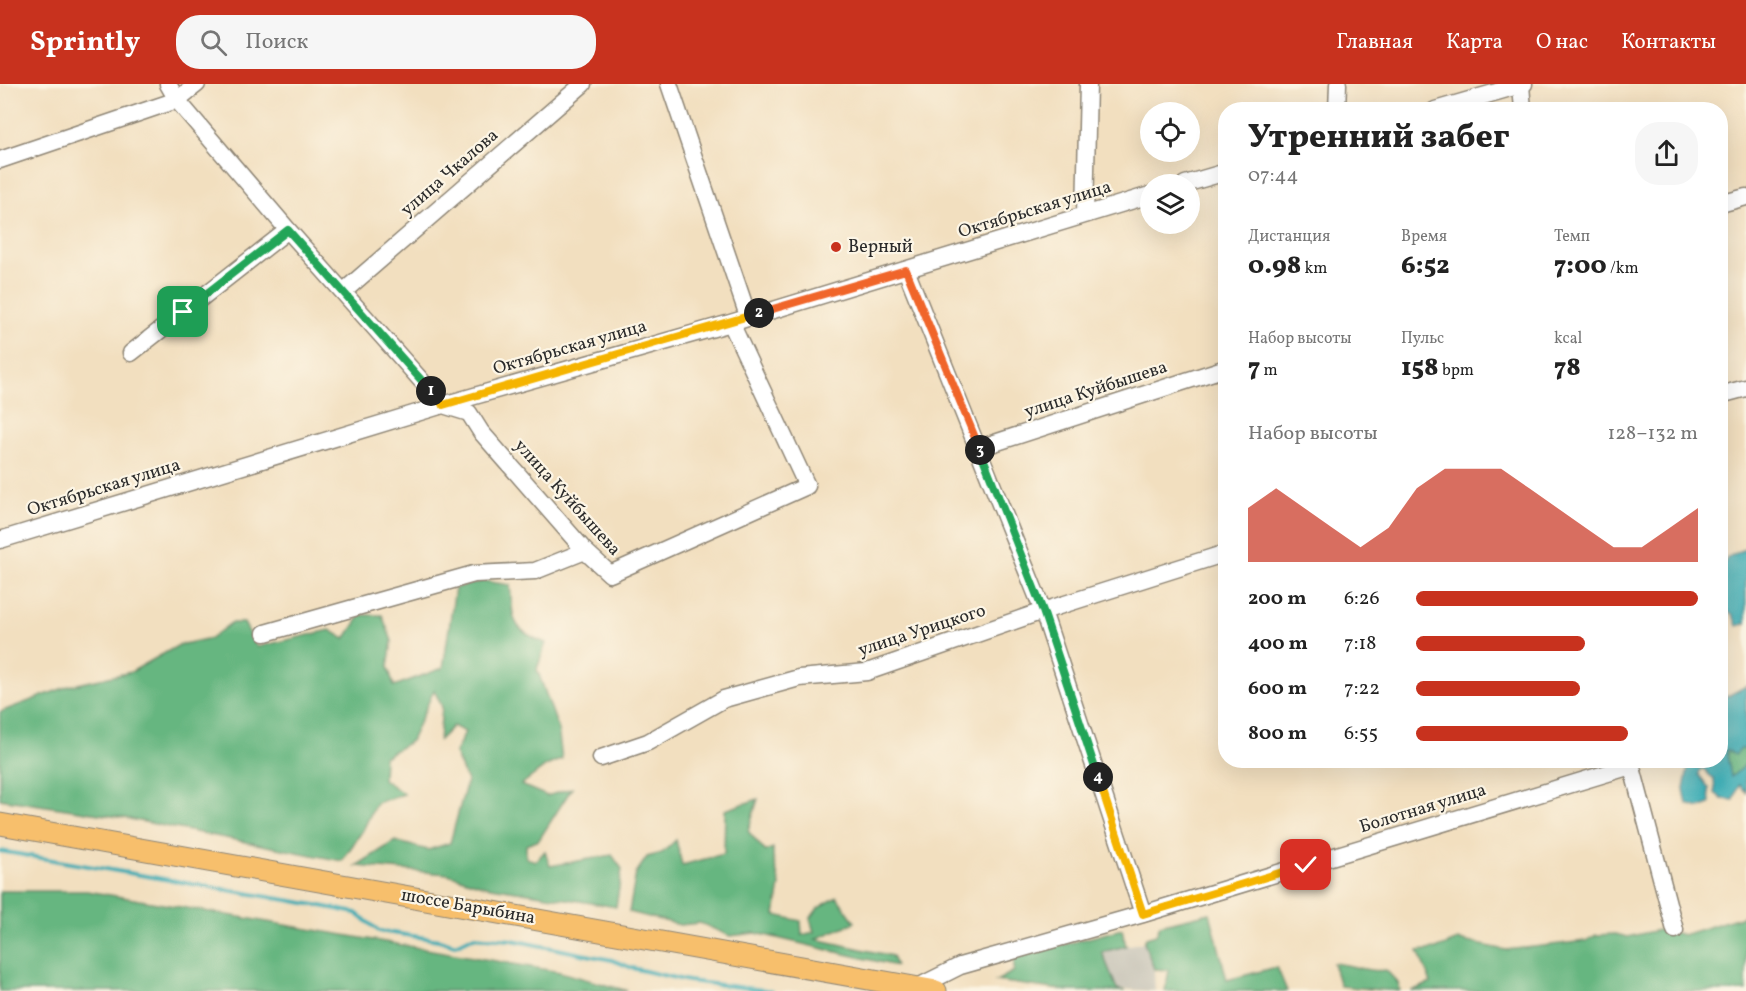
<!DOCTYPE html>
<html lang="ru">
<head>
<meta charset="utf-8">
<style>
  body { margin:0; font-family:Vollkorn,serif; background:#f6f6f6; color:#222; height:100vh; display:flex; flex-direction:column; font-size:22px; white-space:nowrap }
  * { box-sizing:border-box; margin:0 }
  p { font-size:20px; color:#767676 }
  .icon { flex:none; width:33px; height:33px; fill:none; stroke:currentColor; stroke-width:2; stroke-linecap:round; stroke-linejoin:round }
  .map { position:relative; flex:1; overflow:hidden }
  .drawer { position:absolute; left:1218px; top:18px; width:510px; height:666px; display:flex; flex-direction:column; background:#fff; border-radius:24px; box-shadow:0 6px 24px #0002 }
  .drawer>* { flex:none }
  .controls { position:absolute; left:1140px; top:18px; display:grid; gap:12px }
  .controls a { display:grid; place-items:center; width:60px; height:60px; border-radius:50%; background:#fff; box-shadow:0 6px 24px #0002; font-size:30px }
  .pin { position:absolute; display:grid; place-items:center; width:51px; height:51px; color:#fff; margin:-26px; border-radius:12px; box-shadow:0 3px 9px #0006 }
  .km { position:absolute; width:30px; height:30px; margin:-15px; border-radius:50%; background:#222; color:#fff; font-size:16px; line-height:30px; text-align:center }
  .round { display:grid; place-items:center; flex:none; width:63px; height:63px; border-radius:24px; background:#f6f6f6 }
  .summary { display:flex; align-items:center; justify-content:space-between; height:102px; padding:0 30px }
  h1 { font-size:33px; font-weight:800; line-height:45px }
  .metrics { display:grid; grid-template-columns:repeat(3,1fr); gap:9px; height:102px; padding:6px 30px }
  .metrics div { display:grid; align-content:center }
  .metrics b { font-size:26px; font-weight:800 }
  .metrics small { font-size:16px; font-weight:400 }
  .metrics p { font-size:16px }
  .chart { height:168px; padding:12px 30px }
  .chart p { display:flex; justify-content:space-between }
  .chart svg { width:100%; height:108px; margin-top:6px; fill:#c8321e; opacity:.7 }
  ul { padding:0 30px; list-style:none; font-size:20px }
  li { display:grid; grid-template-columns:96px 72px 1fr; align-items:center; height:45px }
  li i { height:15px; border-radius:8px; background:#c8321e }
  header { display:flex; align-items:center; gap:36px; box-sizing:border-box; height:84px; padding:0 30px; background:#c8321e; color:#fff }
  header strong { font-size:28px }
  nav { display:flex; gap:33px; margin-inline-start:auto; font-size:21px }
  .search { width:420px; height:54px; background:#f6f6f6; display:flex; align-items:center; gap:15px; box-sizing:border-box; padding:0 21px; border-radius:24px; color:#767676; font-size:22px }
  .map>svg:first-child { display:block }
  .industrial { fill:#c8c4b8 }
  .forest { fill:#66b680; stroke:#487056; stroke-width:1.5 }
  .water { fill:#39abb4; stroke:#326b70; stroke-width:1.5 }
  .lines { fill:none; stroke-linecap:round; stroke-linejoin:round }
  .stream { stroke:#39abb4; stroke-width:4 }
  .minor-casing { stroke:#8e8575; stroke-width:19 }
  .major-casing { stroke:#8e8575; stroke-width:23 }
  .minor { stroke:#fff; stroke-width:16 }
  .major { stroke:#f7bf6c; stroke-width:21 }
  .split-1-casing { stroke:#fff; stroke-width:12 }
  .split-2-casing { stroke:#fff; stroke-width:12 }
  .split-3-casing { stroke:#fff; stroke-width:12 }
  .split-4-casing { stroke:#fff; stroke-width:12 }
  .split-5-casing { stroke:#fff; stroke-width:12 }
  .split-1 { stroke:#22a559; stroke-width:8 }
  .split-2 { stroke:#f5b400; stroke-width:8 }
  .split-3 { stroke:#f0652b; stroke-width:8 }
  .split-4 { stroke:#22a559; stroke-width:8 }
  .split-5 { stroke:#f5b400; stroke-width:8 }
  .poi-dot { fill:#c8321e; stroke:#fcf5e5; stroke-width:2 }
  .labels { text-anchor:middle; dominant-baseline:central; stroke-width:4.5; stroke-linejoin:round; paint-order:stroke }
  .street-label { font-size:18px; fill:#2b2b2b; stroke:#fcf5e5 }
  .poi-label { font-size:18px; fill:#2b2b2b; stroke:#fcf5e5; text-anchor:start }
</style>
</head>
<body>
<header>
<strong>Sprintly</strong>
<div class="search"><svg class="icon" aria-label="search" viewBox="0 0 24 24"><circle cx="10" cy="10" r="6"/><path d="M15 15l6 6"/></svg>Поиск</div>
<nav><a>Главная</a><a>Карта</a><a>О нас</a><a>Контакты</a></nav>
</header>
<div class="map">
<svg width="1746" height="907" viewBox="0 0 1746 907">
  <rect width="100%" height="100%" fill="#fcf5e5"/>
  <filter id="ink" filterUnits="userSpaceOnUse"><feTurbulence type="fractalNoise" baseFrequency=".0167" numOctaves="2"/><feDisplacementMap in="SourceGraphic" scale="12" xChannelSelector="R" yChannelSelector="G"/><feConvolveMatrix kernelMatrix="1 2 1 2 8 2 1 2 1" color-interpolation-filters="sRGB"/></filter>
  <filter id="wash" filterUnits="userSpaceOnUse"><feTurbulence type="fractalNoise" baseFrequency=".008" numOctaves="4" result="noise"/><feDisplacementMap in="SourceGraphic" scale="24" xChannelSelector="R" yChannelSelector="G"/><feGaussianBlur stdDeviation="1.35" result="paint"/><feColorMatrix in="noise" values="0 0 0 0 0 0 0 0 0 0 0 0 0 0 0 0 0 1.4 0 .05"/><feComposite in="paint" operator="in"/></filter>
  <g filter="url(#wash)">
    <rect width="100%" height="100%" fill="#f2dfbf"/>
    <!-- industrial -->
    <path class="industrial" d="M1144,858L1154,885L1155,907L1117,905L1102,867Z"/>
    <!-- forest -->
    <path class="forest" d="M484,497L510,501C514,536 509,545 546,559L537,585L558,644L562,675L546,682L521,701L547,712L572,704L539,756L526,761V774L536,777L545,767L550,782L612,771L622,785L616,823L485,802L448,790L356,782L395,757L428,766L450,759L467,697L455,669L465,648L453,642L439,656L442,623L434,606L411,657L384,673L383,695L404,710L376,719L363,746L342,777L119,733L0,715V628L69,602L131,588L179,561L211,554L231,539H244L257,563L330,546L345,555L361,531H382L392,557L388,583L394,602L443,584L455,504Z
      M1726,664L1746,665V680L1731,694Z
      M758,715L748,747L765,767L773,764V774L780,801L775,831L801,837L802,851L814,848L810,835L818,824L837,813L855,838L816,855L892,872L896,882L756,849L730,852L700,839L680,841L629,828L636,789L647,773L662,769L676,756L682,781L724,770L725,726Z
      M0,807H87L560,888L628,907H0Z
      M1210,829L1227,896L1277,883L1287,907H1165L1169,886L1154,885L1144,858L1146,854L1156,851L1160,841Z
      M1746,831V907H1411L1431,899L1418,867L1436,865L1458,856L1506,866L1586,857L1596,851L1616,850L1627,853L1663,845L1683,851Z
      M1122,845L1126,862L1102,868L1117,905L1126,907H1069L996,897L1014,887V874Z
      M1333,879C1351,880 1368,889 1386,886L1398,899L1400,906C1380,907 1360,904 1340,902Z"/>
    <!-- water -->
    <path class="water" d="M1746,464V540L1737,542L1733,531L1721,523V502L1724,498L1721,484L1728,473Z
      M1746,602V665H1741L1735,671L1726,665L1731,693L1746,680V708L1739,701L1734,716L1722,715L1715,709L1714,696L1704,685L1700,686L1699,691L1709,704L1710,720L1699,724L1687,720L1684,705L1688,683L1706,677L1720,676L1721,609L1726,613Z"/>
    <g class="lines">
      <!-- stream -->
      <path class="stream" d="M0,767L316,821L356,829L379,847L439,856L456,861L472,853L512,856L612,876L632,884L688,897L771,907"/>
    </g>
  </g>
  <g filter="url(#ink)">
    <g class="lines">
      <!-- minor casing -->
      <g class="minor-casing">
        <path id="minor" d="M168,0L177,16L288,146L443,321L469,329L481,348L585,467L610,490L807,402L731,239
          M669,0L748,232
          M1521,1L1523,26
          M1337,26L1338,0
          M1435,26L1524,0
          M0,76L177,16L197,0
          M1185,100L1226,88
          M1720,120L1746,113
          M1085,131L1088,0
          M906,186L1043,527L1143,830
          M343,208L583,0
          M131,269L288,146
          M1720,311L1746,304
          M979,364L1226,284
          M0,456L443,321L731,239L1150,111
          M265,549L474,490L535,487L585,467
          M601,674L648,658L724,615L799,594L867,588L1043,527L1226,469
          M1630,676L1675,846
          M918,903L960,882L1143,830L1631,682"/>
      </g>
      <!-- major casing -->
      <g class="major-casing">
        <path id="major" d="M0,740L936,907"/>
      </g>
      <!-- minor -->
      <use href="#minor" class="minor"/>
      <!-- major -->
      <use href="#major" class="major"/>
    </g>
  </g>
  <g class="lines" filter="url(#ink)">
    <!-- split-1 casing -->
    <g class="split-1-casing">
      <path id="split-1" d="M183,228L288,146L431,307"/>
    </g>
    <!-- split-2 casing -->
    <g class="split-2-casing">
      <path id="split-2" d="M431,307L443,321L759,229"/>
    </g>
    <!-- split-3 casing -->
    <g class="split-3-casing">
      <path id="split-3" d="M759,229L906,186L980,366"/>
    </g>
    <!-- split-4 casing -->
    <g class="split-4-casing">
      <path id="split-4" d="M980,366L1043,527L1098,693"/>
    </g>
    <!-- split-5 casing -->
    <g class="split-5-casing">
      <path id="split-5" d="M1098,693L1143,830L1306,781"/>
    </g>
    <!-- split-1 -->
    <use href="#split-1" class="split-1"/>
    <!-- split-2 -->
    <use href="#split-2" class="split-2"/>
    <!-- split-3 -->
    <use href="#split-3" class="split-3"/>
    <!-- split-4 -->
    <use href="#split-4" class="split-4"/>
    <!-- split-5 -->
    <use href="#split-5" class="split-5"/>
  </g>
  <!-- markers -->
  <circle class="poi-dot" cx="836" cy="163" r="6"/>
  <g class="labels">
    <!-- street labels -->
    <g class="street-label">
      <text transform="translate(450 89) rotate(-41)">улица Чкалова</text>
      <text transform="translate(1035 126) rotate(-17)">Октябрьская улица</text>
      <text transform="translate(570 264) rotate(-16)">Октябрьская улица</text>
      <text transform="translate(1096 306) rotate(-18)">улица Куйбышева</text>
      <text transform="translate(104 404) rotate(-17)">Октябрьская улица</text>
      <text transform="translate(567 414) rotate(48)">улица Куйбышева</text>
      <text transform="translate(922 547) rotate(-18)">улица Урицкого</text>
      <text transform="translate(1423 725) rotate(-17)">Болотная улица</text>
      <text transform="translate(468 823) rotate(10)">шоссе Барыбина</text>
    </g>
    <!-- poi labels -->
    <g class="poi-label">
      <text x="848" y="163">Верный</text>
    </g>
  </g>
</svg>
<div class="controls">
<a><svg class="icon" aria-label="locate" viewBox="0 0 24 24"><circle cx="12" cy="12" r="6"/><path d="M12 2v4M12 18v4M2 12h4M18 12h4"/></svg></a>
<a><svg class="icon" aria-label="layers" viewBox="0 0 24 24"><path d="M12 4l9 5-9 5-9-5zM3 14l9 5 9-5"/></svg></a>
</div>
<div class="pin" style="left:183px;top:228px;background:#1e9e55"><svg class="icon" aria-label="arrive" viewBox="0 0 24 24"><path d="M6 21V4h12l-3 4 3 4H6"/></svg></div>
<div class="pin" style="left:1306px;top:781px;background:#d93025"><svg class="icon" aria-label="check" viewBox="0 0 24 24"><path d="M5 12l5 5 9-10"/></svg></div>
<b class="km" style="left:431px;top:307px">1</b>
<b class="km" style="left:759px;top:229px">2</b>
<b class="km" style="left:980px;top:366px">3</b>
<b class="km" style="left:1098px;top:693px">4</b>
<section class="drawer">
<div class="summary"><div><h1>Утренний забег</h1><p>07:44</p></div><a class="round"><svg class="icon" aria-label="share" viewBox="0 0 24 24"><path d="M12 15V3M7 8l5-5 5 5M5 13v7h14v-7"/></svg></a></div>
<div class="metrics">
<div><p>Дистанция</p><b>0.98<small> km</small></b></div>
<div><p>Время</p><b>6:52</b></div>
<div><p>Темп</p><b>7:00<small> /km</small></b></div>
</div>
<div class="metrics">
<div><p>Набор высоты</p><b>7<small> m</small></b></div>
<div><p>Пульс</p><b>158<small> bpm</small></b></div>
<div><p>kcal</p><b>78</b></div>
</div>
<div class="chart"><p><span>Набор высоты</span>128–132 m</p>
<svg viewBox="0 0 160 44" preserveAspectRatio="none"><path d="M0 44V22L10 14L20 22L30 30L40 38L50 30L60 14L70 6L80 6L90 6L100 14L110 22L120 30L130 38L140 38L150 30L160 22V44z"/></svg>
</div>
<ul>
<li><b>200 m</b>6:26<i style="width:100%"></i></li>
<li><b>400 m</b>7:18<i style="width:60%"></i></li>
<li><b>600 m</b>7:22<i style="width:58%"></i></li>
<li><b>800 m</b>6:55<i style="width:75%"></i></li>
</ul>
</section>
</div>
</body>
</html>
